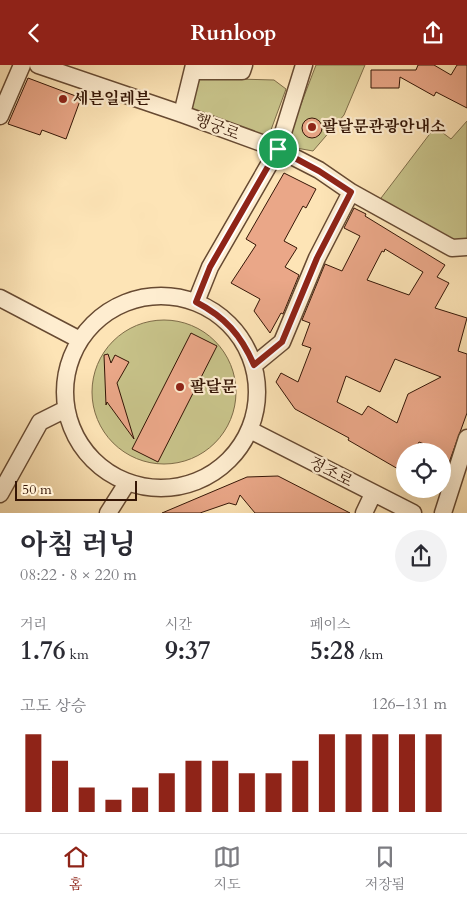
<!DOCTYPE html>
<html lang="ko">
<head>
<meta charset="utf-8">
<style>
  body { margin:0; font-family:Cardo,"Noto Serif KR",serif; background:#f2f2f3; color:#2b2b33; height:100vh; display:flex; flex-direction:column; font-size:19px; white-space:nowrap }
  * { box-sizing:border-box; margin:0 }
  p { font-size:16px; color:#7c7c81 }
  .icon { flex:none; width:28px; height:28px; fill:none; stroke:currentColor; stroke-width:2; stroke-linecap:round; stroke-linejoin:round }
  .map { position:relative; height:448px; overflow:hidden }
  .details { display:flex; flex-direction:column; background:#fff; flex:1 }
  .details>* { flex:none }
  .tools { position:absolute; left:396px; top:378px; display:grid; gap:10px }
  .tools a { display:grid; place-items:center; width:55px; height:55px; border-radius:50%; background:#fff; box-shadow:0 5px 20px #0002; font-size:25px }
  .scale { position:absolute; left:15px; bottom:12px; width:122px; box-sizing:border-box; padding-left:5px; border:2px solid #351606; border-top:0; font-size:14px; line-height:18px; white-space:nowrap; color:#351606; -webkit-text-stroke:4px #feedd0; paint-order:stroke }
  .pin { position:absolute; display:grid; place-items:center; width:42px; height:42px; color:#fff; margin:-21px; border:2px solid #fff; border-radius:50%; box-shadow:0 1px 5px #0007 }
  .round { display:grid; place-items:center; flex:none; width:52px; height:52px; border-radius:26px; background:#f2f2f3 }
  .head { display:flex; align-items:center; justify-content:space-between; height:85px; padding:0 20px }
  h1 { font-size:28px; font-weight:700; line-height:38px }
  .metrics { display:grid; grid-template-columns:repeat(3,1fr); gap:8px; height:85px; padding:5px 20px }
  .metrics div { display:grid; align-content:center }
  .metrics b { font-size:25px; font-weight:700 }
  .metrics small { font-size:14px; font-weight:400 }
  .metrics p { font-size:14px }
  .chart { height:140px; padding:10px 20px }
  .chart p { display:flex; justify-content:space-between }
  .chart svg { width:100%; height:90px; margin-top:5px; stroke:#8f2418; stroke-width:6 }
  header { display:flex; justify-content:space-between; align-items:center; height:65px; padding:0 20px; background:#8f2418; color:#fff; font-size:22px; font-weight:700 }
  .menu { display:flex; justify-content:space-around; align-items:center; height:70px; border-top:1px solid #e1e1e2; background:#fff; font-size:14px; color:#7c7c81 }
  .menu a { display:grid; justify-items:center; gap:2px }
  .menu .active { color:#8f2418 }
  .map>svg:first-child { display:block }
  .green { fill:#c7c289; stroke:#7e6c48 }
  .building { fill:#eaa788; stroke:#351606; fill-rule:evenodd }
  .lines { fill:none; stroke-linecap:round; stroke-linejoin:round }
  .minor-casing { stroke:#674a32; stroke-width:19 }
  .minor { stroke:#feedd0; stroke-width:16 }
  .route-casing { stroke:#fff; stroke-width:10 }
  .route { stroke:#8f2418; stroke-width:6 }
  .poi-dot { fill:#8f2418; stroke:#feedd0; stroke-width:2 }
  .labels { text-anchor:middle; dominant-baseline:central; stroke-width:4.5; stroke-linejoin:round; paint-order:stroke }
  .poi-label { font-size:16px; font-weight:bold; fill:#351606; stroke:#feedd0; text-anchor:start }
  .street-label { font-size:16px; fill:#351606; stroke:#feedd0 }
</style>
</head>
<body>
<header><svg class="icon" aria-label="back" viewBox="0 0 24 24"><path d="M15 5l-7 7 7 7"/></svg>Runloop<svg class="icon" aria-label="share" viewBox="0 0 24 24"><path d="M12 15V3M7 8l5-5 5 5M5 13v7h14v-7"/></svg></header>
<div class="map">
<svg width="467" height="448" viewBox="0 0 467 448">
  <rect width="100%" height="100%" fill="#fde4b6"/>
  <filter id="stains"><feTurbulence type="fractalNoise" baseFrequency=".004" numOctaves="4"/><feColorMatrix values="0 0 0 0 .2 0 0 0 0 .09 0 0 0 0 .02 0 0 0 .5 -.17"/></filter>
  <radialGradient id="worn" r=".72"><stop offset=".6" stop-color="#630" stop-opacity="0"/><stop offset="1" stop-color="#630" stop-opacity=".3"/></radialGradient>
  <!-- green -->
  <path class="green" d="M316,0H365L344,50L313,86L285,81Z
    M200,13L274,15L286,24L268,73L189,47Z
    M467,56V176L451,177L378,137L435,62L451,74Z
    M92 327a72 72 0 1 1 144 0a72 72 0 1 1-144 0Z"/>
  <!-- building -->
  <path class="building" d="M418,0H434L451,10L457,0H467V43L436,27L434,31L400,12L399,23H371V5H416Z
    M28,13L81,33L66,74L42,65L40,70L8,59Z
    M302 63a10 10 0 1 1 20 0a10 10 0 1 1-20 0Z
    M284,108L316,124L306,143L303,141L284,176L297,183L285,202L299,210L283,249L281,248L270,268L254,246L260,234L231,218L256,180L246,174Z
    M354,143L366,149L365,151L445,200L437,212L449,218L435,243L467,253L458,286L467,289V348L442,417V386L419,377L414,386H405V408L348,375L349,373L295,344L276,317L281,308L298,317L311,283L302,280L310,258L302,255L325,199L342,206L360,171L344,163ZM385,184L423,207L409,230L367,215L382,186L384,187ZM395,294L441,312L408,329L397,358L368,341L362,350L337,337L346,311L380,327Z
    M191,268L217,281L158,397L132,384Z
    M108,289L111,298L115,290L129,297L117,318L134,374L107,337L106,340L104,290Z
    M278,411L350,448H255L240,430L236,440L229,438L200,448H162L247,412Z"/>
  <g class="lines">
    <!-- minor casing -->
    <g class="minor-casing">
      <path id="minor" d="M38,0L182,49L278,84L319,105L351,127L452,183L467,182
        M194,6H242L244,0
        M182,49L194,0
        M0,51L22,0
        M65 327a96 96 0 1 1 192 0a96 96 0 1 1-192 0Z
        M0,233L80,275
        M196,237L210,202L278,84L304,0
        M254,300L282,277L317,193L351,127
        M250,365L413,448
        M0,429L40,357L66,344
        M108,448L127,418
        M364,448L373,429
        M443,448L467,373"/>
    </g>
    <!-- minor -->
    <use href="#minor" class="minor"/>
  </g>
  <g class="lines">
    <!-- route casing -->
    <g class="route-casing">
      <path id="route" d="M278,84L319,106L351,127L317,193L282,277L254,300C241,270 225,252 196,237L210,202Z"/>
    </g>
    <!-- route -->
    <use href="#route" class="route"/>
  </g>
  <!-- markers -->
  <g class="poi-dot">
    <circle cx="63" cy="34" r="5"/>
    <circle cx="312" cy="62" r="5"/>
    <circle cx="180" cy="322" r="5"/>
  </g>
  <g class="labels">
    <!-- poi labels -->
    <g class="poi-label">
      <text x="73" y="34">세븐일레븐</text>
      <text x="322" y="62">팔달문관광안내소</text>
      <text x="190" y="322">팔달문</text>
    </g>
    <!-- street labels -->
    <g class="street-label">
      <text transform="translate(217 62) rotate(21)">행궁로</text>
      <text transform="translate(331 407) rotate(27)">정조로</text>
    </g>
  </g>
  <rect width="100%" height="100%" filter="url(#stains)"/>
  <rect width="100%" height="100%" fill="url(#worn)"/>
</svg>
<div class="tools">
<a><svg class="icon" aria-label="locate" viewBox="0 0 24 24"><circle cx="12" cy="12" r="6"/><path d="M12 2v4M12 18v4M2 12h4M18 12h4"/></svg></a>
</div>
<div class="scale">50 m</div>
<div class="pin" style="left:278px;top:84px;background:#1e9e55"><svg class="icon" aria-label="arrive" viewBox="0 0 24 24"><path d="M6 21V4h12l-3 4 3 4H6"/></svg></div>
</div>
<section class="details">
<div class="head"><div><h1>아침 러닝</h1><p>08:22 · 8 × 220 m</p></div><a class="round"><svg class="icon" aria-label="share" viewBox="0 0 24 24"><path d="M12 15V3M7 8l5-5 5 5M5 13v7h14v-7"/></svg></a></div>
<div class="metrics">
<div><p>거리</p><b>1.76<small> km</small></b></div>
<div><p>시간</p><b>9:37</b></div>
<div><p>페이스</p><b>5:28<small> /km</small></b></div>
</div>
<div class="chart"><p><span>고도 상승</span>126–131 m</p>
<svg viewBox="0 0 160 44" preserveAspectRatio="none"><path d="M5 44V6M15 44V19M25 44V32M35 44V38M45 44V32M55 44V25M65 44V19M75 44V19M85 44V25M95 44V25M105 44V19M115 44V6M125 44V6M135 44V6M145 44V6M155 44V6"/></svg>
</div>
</section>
<nav class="menu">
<a class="active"><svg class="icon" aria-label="home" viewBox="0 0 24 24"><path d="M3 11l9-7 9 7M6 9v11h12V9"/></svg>홈</a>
<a><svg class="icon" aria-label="map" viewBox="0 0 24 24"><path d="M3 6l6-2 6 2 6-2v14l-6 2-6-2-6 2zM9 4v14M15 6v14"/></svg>지도</a>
<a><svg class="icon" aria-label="saved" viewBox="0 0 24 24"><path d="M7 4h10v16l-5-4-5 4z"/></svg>저장됨</a>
</nav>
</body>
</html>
